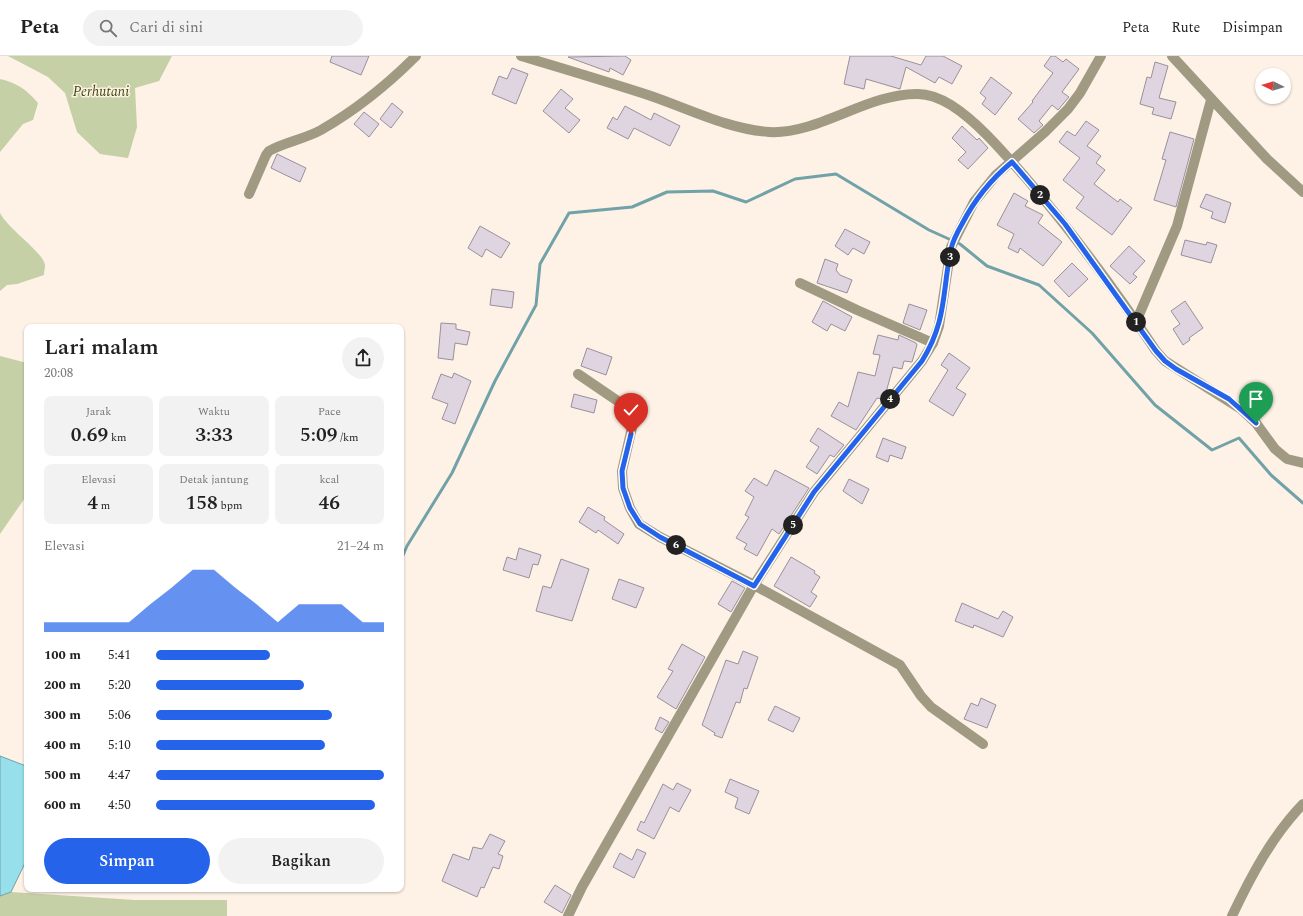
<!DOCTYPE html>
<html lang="id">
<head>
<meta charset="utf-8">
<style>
  body { margin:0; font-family:Spectral,serif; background:#f2f2f2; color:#222; height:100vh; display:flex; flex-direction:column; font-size:15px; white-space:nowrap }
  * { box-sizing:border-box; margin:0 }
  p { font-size:13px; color:#767676 }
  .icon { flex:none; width:22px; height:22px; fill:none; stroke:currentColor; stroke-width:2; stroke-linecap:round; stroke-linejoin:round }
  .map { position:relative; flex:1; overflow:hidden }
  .side { position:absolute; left:24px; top:268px; width:380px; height:568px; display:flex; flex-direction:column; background:#fff; border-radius:8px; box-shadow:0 1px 3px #0004 }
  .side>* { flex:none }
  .needle { width:26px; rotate:275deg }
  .controls { position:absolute; left:1255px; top:12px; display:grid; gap:8px }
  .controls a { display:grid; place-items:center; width:36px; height:36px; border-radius:50%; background:#fff; box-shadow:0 1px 3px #0004; font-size:20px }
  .pin { position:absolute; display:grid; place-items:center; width:34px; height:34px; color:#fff; margin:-41px -17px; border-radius:50% 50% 50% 0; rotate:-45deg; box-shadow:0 0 4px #0007 }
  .pin .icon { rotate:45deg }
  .km { position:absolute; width:20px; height:20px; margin:-10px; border-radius:50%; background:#222; color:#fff; font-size:11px; line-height:20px; text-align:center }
  .round { display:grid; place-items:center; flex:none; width:42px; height:42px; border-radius:21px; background:#f2f2f2 }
  .headline { display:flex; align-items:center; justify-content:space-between; height:68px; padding:0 20px }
  h1 { font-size:22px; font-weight:600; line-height:30px }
  .figures { display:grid; grid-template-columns:repeat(3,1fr); gap:6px; height:68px; padding:4px 20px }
  .figures div { display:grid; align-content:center; border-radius:8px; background:#f2f2f2; text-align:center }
  .figures b { font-size:20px; font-weight:600 }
  .figures small { font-size:11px; font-weight:400 }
  .figures p { font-size:11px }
  .chart { height:112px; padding:8px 20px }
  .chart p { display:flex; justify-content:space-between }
  .chart svg { width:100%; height:72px; margin-top:4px; fill:#2563eb; opacity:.7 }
  .action { display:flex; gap:8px; margin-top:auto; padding:8px 20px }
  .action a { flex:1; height:46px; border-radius:24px; background:#2563eb; color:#fff; font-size:16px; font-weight:600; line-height:46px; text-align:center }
  .action a+a { background:#f2f2f2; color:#222 }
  ul { padding:0 20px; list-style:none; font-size:13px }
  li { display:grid; grid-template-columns:64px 48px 1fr; align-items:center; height:30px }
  li i { height:10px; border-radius:5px; background:#2563eb }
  header { display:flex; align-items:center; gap:24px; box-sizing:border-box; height:56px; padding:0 20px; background:#fff; border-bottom:1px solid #e0e0e0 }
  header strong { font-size:19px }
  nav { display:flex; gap:22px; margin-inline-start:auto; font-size:14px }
  .search { width:280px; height:36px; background:#f2f2f2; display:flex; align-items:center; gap:10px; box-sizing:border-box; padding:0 14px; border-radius:22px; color:#767676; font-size:15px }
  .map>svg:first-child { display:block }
  .green { fill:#c5d0a6 }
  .water { fill:#97dfea; stroke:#70a2a8 }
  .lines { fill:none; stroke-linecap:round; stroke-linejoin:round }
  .stream { stroke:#70a2a8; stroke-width:3 }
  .building { fill:#dfd5e1; stroke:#9a909c }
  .minor { stroke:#a19a83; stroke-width:10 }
  .tertiary { stroke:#a19a83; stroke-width:10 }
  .route-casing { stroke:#fff; stroke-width:8 }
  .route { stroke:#2563eb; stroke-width:5 }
  .labels { text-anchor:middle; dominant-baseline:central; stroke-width:3; stroke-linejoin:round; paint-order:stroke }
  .park-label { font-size:14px; font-style:italic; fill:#404b0f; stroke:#fef1e6 }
</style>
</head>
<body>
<header>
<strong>Peta</strong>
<div class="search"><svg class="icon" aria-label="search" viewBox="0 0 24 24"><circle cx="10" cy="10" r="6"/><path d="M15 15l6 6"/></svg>Cari di sini</div>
<nav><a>Peta</a><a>Rute</a><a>Disimpan</a></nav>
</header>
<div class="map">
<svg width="1303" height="860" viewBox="0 0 1303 860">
  <rect width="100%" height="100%" fill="#fef1e6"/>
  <!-- green -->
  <path class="green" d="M8,0H172L159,25L135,32L137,71L128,102L100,98L77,76L65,37L48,21Z
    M0,23C17,27 26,33 38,47L33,64L23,68L0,96Z
    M0,157C8,173 43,196 45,209C45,212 44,216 44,219L17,228L7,229L0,235Z
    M0,300L27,307V439L0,478Z
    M11,836L135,844H227V860H0V840Z"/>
  <!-- water -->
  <path class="water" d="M0,700L26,710L27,716L26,805L11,836L0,840Z"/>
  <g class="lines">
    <!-- stream -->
    <path class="stream" d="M401,504L407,490L452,417L495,325L536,249L540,208L569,157L632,151L667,136L713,135L746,146L795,123L836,118L929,174L960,188L987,210L1039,229L1092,277L1155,349L1212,394L1239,382L1271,419L1303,447"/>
  </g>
  <!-- building -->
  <path class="building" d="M332,0H369L361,19L330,6Z
    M625,0L631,4L623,19L610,12L609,16L568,1Z
    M850,0H891L921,9L926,0H943L962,10L952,28L939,21L935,27L906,11L900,33L866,23L864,33L844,28Z
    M1051,0H1055L1063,6L1066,3L1079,13L1062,36L1069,41L1058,54L1052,49L1039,65L1043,69L1034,77L1018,63L1033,46L1032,45L1053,17L1044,10Z
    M1155,6L1168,10L1159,42L1176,46L1171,63L1152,58L1154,52L1140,48L1147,21L1151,22Z
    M512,12L528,18L516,48L492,38L499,20L507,23Z
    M991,21L1012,37L995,59L982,48L986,42L980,37Z
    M561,33L573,43L565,52L580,64L569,77L543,55Z
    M392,47L403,56L391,72L380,63Z
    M625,50L651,64L654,57L680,70L670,90L634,72L628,83L607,72L613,61L617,64Z
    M364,56L379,68L369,81L354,68Z
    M1086,65L1099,74L1087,90L1101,100L1096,107L1105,114L1094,128L1118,146L1120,143L1132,152L1112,179L1076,152L1084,141L1063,124L1080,102L1059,86L1067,75L1075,80Z
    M962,70L977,84L979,82L988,92L968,113L958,104L966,96L952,82Z
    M1170,76L1194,83L1176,151L1154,144L1166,104L1162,103Z
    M277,98L306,112L300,126L271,112Z
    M1014,137L1028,145L1025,150L1043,159L1038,167L1062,186L1043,210L1020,192L1018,197L1008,192L1014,178L997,169Z
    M1206,138L1231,147L1225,167L1211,162L1213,156L1200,151Z
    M480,170L510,187L501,202L486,193L482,201L468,192Z
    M845,173L870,186L864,198L853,192L848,199L835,190Z
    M1185,184L1206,189L1207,186L1217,189L1211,207L1181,199Z
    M1129,190L1145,205L1133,218L1137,221L1130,228L1110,210Z
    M825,203L838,208L836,214L840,219L852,224L847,237L817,227Z
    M1072,207L1088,223L1069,241L1054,225Z
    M492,233L514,236L512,252L490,249Z
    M823,245L852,261L845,275L831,268L827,275L812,266Z
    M1185,245L1203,272L1189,282L1190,284L1183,289L1173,273L1180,268L1171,255Z
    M909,248L927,254L920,274L903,267Z
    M441,267L456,268V273L470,276L467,289L455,287L453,304L438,302Z
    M878,279L898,284L899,279L916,287L917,289L912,306L904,305L902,313L893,311L885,340L882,343L877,342L856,374L831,360L839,346L848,351L858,316L875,320L880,299L873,298Z
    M587,292L612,301L606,319L581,310Z
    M949,297L970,312L956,332L966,338L953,360L929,345L948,314L941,309Z
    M454,317L471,325L455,368L442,363L448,348L432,342L441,318L452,322Z
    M574,338L597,344L594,357L571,351Z
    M818,372L844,389L834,401L830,399L817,418L806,411L819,391L810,385Z
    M883,382L906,391L902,403L890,399L888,406L876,401Z
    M775,414L809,432L779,478L772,473L757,500L744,493L747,488L736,482L749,461L745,459L754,441L745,435L754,422L767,430Z
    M849,423L869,433L862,448L843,435Z
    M588,451L605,461L604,464L624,478L618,488L598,474L596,477L579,466Z
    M519,492L541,499L538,509L533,508L529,522L503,514L507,501L516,504Z
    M791,501L815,515L814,517L820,521L811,536L817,540L810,551L774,530Z
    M561,503L589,513L572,565L536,555L543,530L551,532Z
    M619,523L644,532L636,552L612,543Z
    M732,525L745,532L731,556L718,548Z
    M962,547L998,563L1003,555L1013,561L1003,581L974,569L973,572L955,565Z
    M682,588L705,601L676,653L657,641L673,615L668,613Z
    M743,595L758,601L747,633L744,632L740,647L736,646L722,682L714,679L715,677L702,669L726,604L738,608Z
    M981,642L996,649L987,672L964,663L971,647L978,650Z
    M775,650L800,662L793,676L768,664Z
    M660,661L669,666L662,677L655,673Z
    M730,723L759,735L749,758L735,752L738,742L725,736Z
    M677,727L691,734L679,756L670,751L654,783L637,774L641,765L644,767L663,728L673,734Z
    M490,778L505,785L498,798L503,800L499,813L493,811L484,832L481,831L477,841L442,825L453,798L469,804L473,791L482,793Z
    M637,793L646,797L634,822L613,811L620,797L632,804Z
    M555,829L571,839L562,857L544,846Z"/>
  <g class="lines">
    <!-- minor -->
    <path class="minor" d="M1172,0L1267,103L1303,136
      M249,138L266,99L269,95C285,86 305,83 321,74C356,54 387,29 416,0
      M800,227L857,254L933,287
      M1136,266L1177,170L1211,44
      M578,318L625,350L634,363L622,415L623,432L630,452L639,468L660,481L754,529L900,609L921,640L931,651L983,688
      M1232,860C1251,820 1272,780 1303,748"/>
    <!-- tertiary -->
    <path class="tertiary" d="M521,0C564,13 608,26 651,40C689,53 728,73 769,76C818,79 867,37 918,38C930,38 941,43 951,49C978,66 1004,97 1026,122C1073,177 1116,235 1156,295L1165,305L1241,353L1256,367L1275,393L1287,403L1303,407
      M568,860L582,831L754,529L814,436L922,305L933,287L939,270L951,191L974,146L996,119L1045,76L1068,53L1080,37L1101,0"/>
  </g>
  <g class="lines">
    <!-- route casing -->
    <g class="route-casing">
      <path id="route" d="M631,378L622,415L623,432L630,452L640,468L660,481L754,530L814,436L922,305C947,265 942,236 951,193C953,184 958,175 962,168C975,143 990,124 1012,106L1065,168L1156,295L1165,305L1176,313L1229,343L1256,367"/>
    </g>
    <!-- route -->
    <use href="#route" class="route"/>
  </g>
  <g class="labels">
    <!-- park labels -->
    <g class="park-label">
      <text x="101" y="35">Perhutani</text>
    </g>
  </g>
</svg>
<div class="controls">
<a><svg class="needle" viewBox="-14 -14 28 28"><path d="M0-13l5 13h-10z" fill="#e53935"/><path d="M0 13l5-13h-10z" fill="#767676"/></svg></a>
</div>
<div class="pin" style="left:1256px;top:367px;background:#1e9e55"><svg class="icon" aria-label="arrive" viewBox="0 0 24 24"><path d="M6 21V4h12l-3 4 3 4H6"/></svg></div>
<div class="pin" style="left:631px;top:378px;background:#d93025"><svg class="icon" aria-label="check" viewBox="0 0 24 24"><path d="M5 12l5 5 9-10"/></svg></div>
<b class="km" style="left:1136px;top:266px">1</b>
<b class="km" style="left:1040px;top:139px">2</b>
<b class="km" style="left:950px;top:201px">3</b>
<b class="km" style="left:890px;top:343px">4</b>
<b class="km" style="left:793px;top:469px">5</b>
<b class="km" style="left:676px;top:489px">6</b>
<section class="side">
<div class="headline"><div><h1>Lari malam</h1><p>20:08</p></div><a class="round"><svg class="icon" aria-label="share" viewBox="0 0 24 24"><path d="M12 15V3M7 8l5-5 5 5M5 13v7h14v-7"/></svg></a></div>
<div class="figures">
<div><p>Jarak</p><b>0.69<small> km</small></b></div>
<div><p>Waktu</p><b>3:33</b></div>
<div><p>Pace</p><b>5:09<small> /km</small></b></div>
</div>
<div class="figures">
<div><p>Elevasi</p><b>4<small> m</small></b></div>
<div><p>Detak jantung</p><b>158<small> bpm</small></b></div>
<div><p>kcal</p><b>46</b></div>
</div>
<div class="chart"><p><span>Elevasi</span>21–24 m</p>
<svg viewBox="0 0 160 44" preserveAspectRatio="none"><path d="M0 44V38L10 38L20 38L30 38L40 38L50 27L60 17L70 6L80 6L90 17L100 27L110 38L120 27L130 27L140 27L150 38L160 38V44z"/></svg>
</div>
<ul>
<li><b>100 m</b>5:41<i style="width:50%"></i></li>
<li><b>200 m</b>5:20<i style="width:65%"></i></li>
<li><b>300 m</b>5:06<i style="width:77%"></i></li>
<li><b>400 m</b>5:10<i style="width:74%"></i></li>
<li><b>500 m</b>4:47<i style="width:100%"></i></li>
<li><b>600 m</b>4:50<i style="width:96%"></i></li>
</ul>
<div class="action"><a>Simpan</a><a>Bagikan</a></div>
</section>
</div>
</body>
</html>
